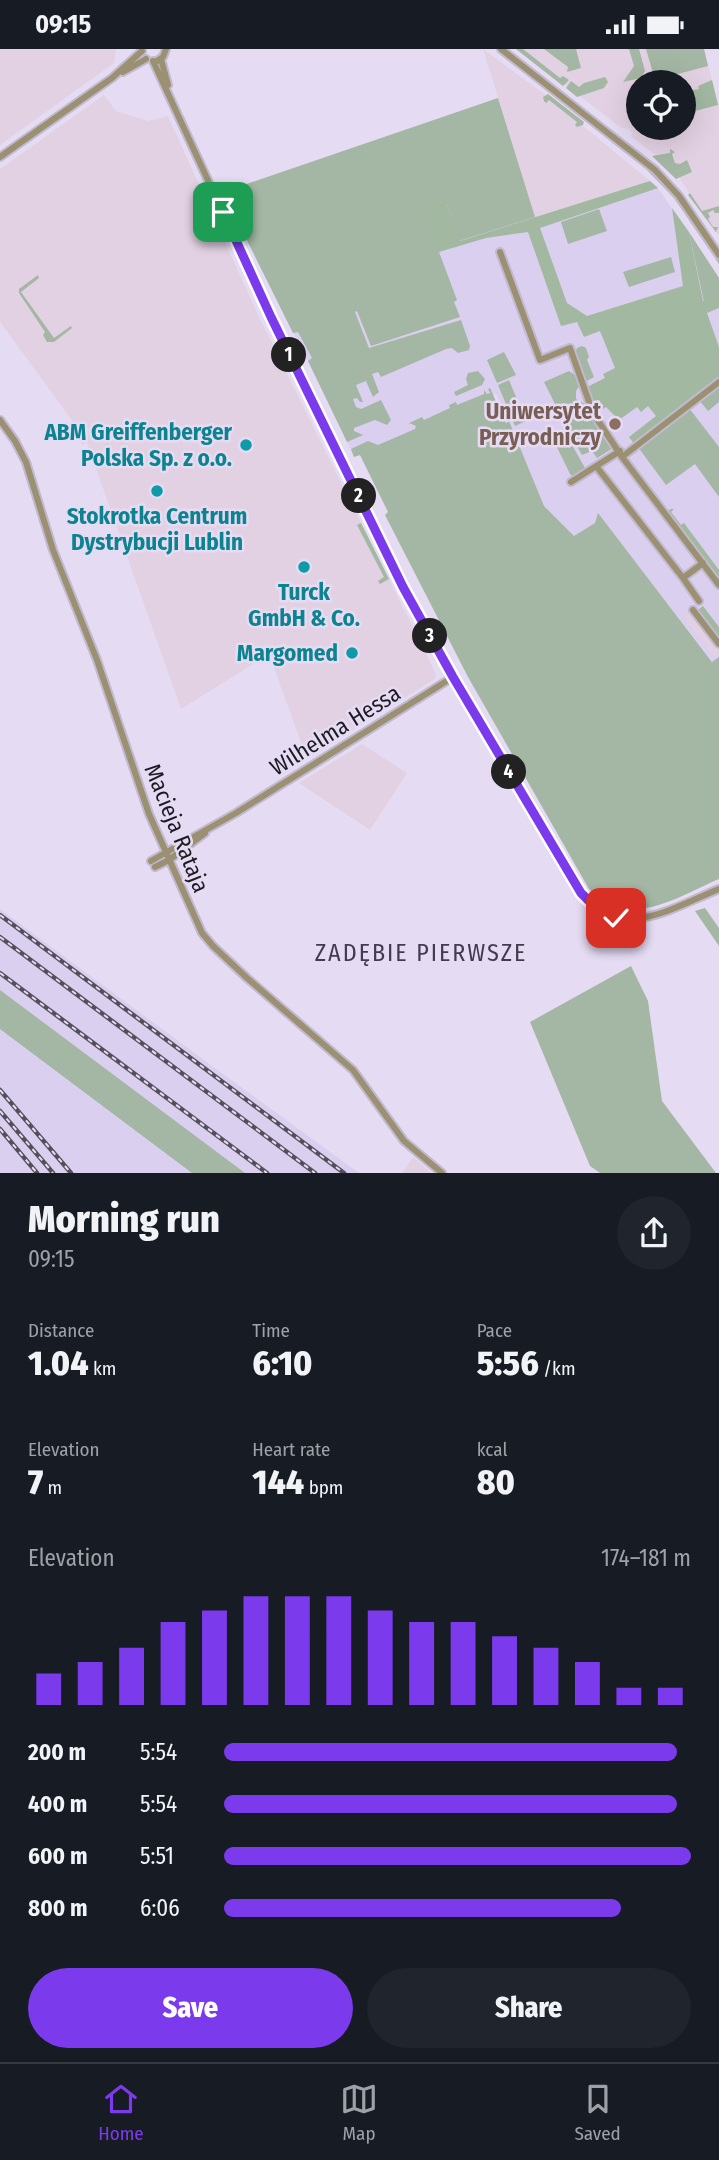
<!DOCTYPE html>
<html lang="en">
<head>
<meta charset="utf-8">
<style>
  body { margin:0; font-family:"Fira Sans Condensed",sans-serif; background:#20242c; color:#f1f3f6; height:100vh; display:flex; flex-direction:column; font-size:26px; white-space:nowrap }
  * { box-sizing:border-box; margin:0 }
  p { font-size:23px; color:#9ea1a6 }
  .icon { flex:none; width:38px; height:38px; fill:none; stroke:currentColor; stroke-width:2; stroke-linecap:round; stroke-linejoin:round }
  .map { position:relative; height:1124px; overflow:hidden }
  .sheet { display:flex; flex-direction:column; background:#171b24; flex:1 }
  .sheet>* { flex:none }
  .controls { position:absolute; left:626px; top:21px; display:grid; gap:14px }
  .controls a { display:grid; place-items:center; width:70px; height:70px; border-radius:50%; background:#171b24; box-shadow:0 7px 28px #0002; font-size:35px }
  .pin { position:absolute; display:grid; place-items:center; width:60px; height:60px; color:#fff; margin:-30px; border-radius:14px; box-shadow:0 4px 10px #0006 }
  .km { position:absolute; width:35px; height:35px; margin:-18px; border-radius:50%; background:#222; color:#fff; font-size:19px; line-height:35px; text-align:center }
  .round { display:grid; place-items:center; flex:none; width:74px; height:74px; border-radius:37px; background:#20242c }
  .headline { display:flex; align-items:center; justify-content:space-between; height:119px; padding:0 28px }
  h1 { font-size:38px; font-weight:800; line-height:52px }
  .stats { display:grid; grid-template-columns:repeat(3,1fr); gap:10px; height:119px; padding:7px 28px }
  .stats div { display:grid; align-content:center }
  .stats b { font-size:35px; font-weight:800 }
  .stats small { font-size:19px; font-weight:400 }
  .stats p { font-size:19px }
  .chart { height:196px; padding:14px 28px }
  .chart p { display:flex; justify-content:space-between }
  .chart svg { width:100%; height:126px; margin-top:7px; stroke:#7c3aed; stroke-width:6 }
  .primary-button { display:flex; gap:14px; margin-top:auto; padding:14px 28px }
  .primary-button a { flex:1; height:80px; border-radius:42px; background:#7c3aed; color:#fff; font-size:28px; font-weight:800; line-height:80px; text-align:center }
  .primary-button a+a { background:#20242c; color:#f1f3f6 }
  ul { padding:0 28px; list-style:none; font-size:23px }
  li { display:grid; grid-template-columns:112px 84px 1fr; align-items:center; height:52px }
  li i { height:18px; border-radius:9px; background:#7c3aed }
  .status { display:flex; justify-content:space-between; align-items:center; height:49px; padding:0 35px; background:#171b24; direction:ltr }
  .status svg { height:19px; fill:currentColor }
  .tab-bar { display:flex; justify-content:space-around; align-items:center; height:98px; border-top:2px solid #363941; background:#171b24; font-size:19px; color:#9ea1a6 }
  .tab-bar a { display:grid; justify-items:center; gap:4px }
  .tab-bar .current { color:#7c3aed }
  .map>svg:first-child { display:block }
  .built { fill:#dacfee }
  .industrial { fill:#e2d1e2; fill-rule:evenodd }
  .green { fill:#a4b6a4 }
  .forest { fill:#a2b8a1 }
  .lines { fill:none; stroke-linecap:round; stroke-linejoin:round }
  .minor-casing { stroke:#c1b9ce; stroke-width:10 }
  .minor { stroke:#9b9071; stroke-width:6 }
  .rail-casing { stroke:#534f5b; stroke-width:4.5 }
  .rail { stroke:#e5dcf4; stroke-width:2; stroke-dasharray:5; stroke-linecap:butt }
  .route-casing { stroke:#fff; stroke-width:14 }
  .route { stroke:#7c3aed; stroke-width:9 }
  .education-dot { fill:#8d6e63; stroke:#e5dcf4; stroke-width:2.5 }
  .culture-dot { fill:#0f9aa8; stroke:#e5dcf4; stroke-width:2.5 }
  .labels { text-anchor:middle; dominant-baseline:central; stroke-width:5; stroke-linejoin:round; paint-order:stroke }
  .education-label { font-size:23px; font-weight:bold; fill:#785e54; stroke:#e5dcf4; text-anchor:end }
  .culture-label { font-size:23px; font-weight:bold; fill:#0d838f; stroke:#e5dcf4; text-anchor:end }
  .street-label { font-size:23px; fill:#1d1a22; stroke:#e5dcf4 }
  .neighbourhood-label { font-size:24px; letter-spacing:2px; fill:#433c4f; stroke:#e5dcf4 }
</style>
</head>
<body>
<div class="status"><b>09:15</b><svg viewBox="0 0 49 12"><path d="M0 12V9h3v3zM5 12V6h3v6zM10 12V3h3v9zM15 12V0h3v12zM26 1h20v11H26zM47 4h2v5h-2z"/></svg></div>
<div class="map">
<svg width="719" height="1124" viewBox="0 0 719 1124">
  <rect width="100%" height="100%" fill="#e5dcf4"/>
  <!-- built -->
  <path class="built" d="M650,132L658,139L719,229V608L713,613L598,465L595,474L574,487L544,457L496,345L420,377V380L354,408L327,349L280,258L360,231L459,192Z
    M0,860L219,1022L359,1124H0Z"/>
  <!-- industrial -->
  <path class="industrial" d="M0,0H116L114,14L0,96Z
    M483,0L543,44L650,132L535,168Z
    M519,0H704L719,58V187L673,120L631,87L633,84L629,80L621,79ZM639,33H684V79H639Z
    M104,46L116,62L148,72L168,67L259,268L436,625L435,630L307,710L269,605L181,660L87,394L82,396L74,374L0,273V120Z
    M695,557L719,589V603L714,607L683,567Z
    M362,695L407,724L370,781L299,734Z
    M413,1108L431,1124H402Z"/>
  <!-- green -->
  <path class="green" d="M516,0H523L560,29L563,27L569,31L563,37Z
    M544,0H576L581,19L567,23L568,18Z
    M629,0H639L645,22L641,29L623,33L634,17Z
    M646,0H704L708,17L655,31Z
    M605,28L608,33L604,39L577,48L566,39L571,32L579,38L584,34Z
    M548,45L584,73L583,76L577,78L575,76L577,73L549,51L546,54L544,52L543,48Z
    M498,49L535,168L459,192L447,155L439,203L457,251L454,253L460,268L371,297L357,262L355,263L369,299L461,271L470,297L469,301L458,304L452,299L446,300L381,328L378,323L372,325L379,343L373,348L366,332L356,336L363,353H360L357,349L353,350L356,358L361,360L381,351L391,371L387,376L375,371L354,379V382L363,386L347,393L308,312L312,309L298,283L293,284L223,143Z
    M670,100L675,103L672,105L675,114L680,115L687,111L692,123L676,130L652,107L670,104Z
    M647,121L652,122L674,146L719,211V215L674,149Z
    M690,144L702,162L719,157V164H715L713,161L708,164L710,168L708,170L713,178H718L716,183L688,146Z
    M599,160L607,182L568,195L561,173Z
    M689,183L719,229V249L704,253Z
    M671,208L675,223L629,238L623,223Z
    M38,226L39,229L21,243L54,289L71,277L72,279L54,293H47L43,286L45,283L19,244V240Z
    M582,297L586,299L589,308L587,311L594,328L585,333L575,304L577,299Z
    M504,303L516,326L497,334L487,311Z
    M478,322L485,330L482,336L456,347L454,343L468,336L466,330L468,324Z
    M569,322L575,326L579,337L576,342V350L585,355L587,361L563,371L544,333Z
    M509,331L526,372L515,377L498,336Z
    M719,336V353L708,362L699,351Z
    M490,339L506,374L509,372L544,457L574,487L595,474L598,464L712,613L719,608V830C688,843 647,870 612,857C603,853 596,846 589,840L468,628L385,466L388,463L360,406L354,408L351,400L368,392L378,396L415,380L416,377L409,374L422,368L424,371L450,359L449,356L456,353L457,356L484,345V341L487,345L490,344L488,340Z
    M689,359L719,398V448L695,415L666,436L638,398Z
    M588,363L613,399L597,409L592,402L582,406L564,373Z
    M564,385L567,387L585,419L584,422L573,428L570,425L554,392Z
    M705,859L719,879V897L695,862Z
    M631,917L648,952L662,1052L716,1124H600L590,1117L530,973Z
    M0,941L245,1124H192L0,980Z"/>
  <!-- forest -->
  <path class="forest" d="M712,31L718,56L695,62L692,50L695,49L694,46H691L689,42L699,40L698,37Z
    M650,132L658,139L540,179L567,254L587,267L683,237L672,159L689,183L703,252L719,249V259L707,264L719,298V330L635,396L629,388L656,367L648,357L641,363L637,358L619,371L606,358L598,363L587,338L605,329L603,325L615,319L600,282L584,288L577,273L561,277L528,183L486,189L439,203L425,156L442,150L447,155L460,192Z
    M671,460H674L671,463L681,476L684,474L719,521V533L666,463Z
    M361,474L389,530L380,535L378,532L384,528L357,476Z
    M703,557L719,578V589L698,561Z"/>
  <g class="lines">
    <!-- minor casing -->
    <g class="minor-casing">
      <path id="minor" d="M501,0L655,121L679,147L719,206
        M161,10L168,36
        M153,12L271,268L403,538L453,628L581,844C618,895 674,858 719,840
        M157,12L163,8L166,0
        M123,23L146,10
        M0,108L112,29L142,2
        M500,203L540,311L570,299L593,364L622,408
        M719,333L622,408L719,536
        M0,371L15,392L26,413L53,501L97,611L149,765L202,884L213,897L247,929L353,1021L404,1092L442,1124
        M596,417L683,529L703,514
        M571,433L620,402
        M683,529L699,552
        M693,561L719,595
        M151,812L236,764L453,628
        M155,818L169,811L205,784"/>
    </g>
    <!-- minor -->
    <use href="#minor" class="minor"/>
    <!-- rail casing -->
    <g class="rail-casing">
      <path id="rail" d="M0,866L344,1124
        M0,888L315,1124
        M0,924L267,1124
        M0,1041L71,1124
        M0,1062L53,1124
        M0,1080L37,1124"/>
    </g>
    <!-- rail -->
    <use href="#rail" class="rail"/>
  </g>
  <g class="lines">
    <!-- route casing -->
    <g class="route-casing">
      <path id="route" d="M223,163L271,268L403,538L453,628L581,844L599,862L616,869"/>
    </g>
    <!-- route -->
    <use href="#route" class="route"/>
  </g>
  <!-- markers -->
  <circle class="education-dot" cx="615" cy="375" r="7"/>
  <g class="culture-dot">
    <circle cx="246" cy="396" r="7"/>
    <circle cx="157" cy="442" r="7"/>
    <circle cx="304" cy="518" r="7"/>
    <circle cx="352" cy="604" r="7"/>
  </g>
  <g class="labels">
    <!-- education labels -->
    <g class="education-label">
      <text x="601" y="362">Uniwersytet<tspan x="601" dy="26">Przyrodniczy</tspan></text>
    </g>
    <!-- culture labels -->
    <g class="culture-label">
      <text x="232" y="383">ABM Greiffenberger<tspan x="232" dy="26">Polska Sp. z o.o.</tspan></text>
      <text x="157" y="467" text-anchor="middle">Stokrotka Centrum<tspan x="157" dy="26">Dystrybucji Lublin</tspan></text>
      <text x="304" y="543" text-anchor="middle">Turck<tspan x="304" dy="26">GmbH &amp; Co.</tspan></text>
      <text x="338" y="604">Margomed</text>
    </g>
    <!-- street labels -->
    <g class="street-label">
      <text transform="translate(335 681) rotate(-32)">Wilhelma Hessa</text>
      <text transform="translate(177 779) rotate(68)">Macieja Rataja</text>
    </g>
    <!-- neighbourhood labels -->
    <g class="neighbourhood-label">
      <text x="421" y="904">ZADĘBIE PIERWSZE</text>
    </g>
  </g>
</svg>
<div class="controls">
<a><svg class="icon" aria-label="locate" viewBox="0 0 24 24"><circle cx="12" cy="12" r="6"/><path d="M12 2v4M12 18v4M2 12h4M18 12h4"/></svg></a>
</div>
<div class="pin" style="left:223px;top:163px;background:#1e9e55"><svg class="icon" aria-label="arrive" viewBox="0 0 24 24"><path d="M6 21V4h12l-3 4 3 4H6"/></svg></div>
<div class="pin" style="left:616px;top:869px;background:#d93025"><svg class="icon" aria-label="check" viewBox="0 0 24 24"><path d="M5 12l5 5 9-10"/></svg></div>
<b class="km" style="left:289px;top:306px">1</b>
<b class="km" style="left:359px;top:447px">2</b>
<b class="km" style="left:430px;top:587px">3</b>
<b class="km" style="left:509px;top:723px">4</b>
</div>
<section class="sheet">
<div class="headline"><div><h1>Morning run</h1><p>09:15</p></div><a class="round"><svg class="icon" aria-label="share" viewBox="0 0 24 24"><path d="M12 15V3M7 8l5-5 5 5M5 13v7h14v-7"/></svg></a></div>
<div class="stats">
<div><p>Distance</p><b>1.04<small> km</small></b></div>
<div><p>Time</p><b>6:10</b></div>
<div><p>Pace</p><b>5:56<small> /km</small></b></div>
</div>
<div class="stats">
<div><p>Elevation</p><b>7<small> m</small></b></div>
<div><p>Heart rate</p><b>144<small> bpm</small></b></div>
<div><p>kcal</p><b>80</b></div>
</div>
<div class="chart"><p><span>Elevation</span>174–181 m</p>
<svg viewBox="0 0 160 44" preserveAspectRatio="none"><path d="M5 44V33M15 44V29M25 44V24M35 44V15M45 44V11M55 44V6M65 44V6M75 44V6M85 44V11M95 44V15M105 44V15M115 44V20M125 44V24M135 44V29M145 44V38M155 44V38"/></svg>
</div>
<ul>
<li><b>200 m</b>5:54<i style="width:97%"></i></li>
<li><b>400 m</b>5:54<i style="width:97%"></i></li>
<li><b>600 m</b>5:51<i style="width:100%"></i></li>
<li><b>800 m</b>6:06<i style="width:85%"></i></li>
</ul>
<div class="primary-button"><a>Save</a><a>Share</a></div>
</section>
<nav class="tab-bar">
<a class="current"><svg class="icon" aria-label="home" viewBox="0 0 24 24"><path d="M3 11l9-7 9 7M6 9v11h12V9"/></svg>Home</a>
<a><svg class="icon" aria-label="map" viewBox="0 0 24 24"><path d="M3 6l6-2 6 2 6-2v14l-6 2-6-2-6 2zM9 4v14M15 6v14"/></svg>Map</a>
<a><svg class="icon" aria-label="saved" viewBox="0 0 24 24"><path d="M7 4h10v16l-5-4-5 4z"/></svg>Saved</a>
</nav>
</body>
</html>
